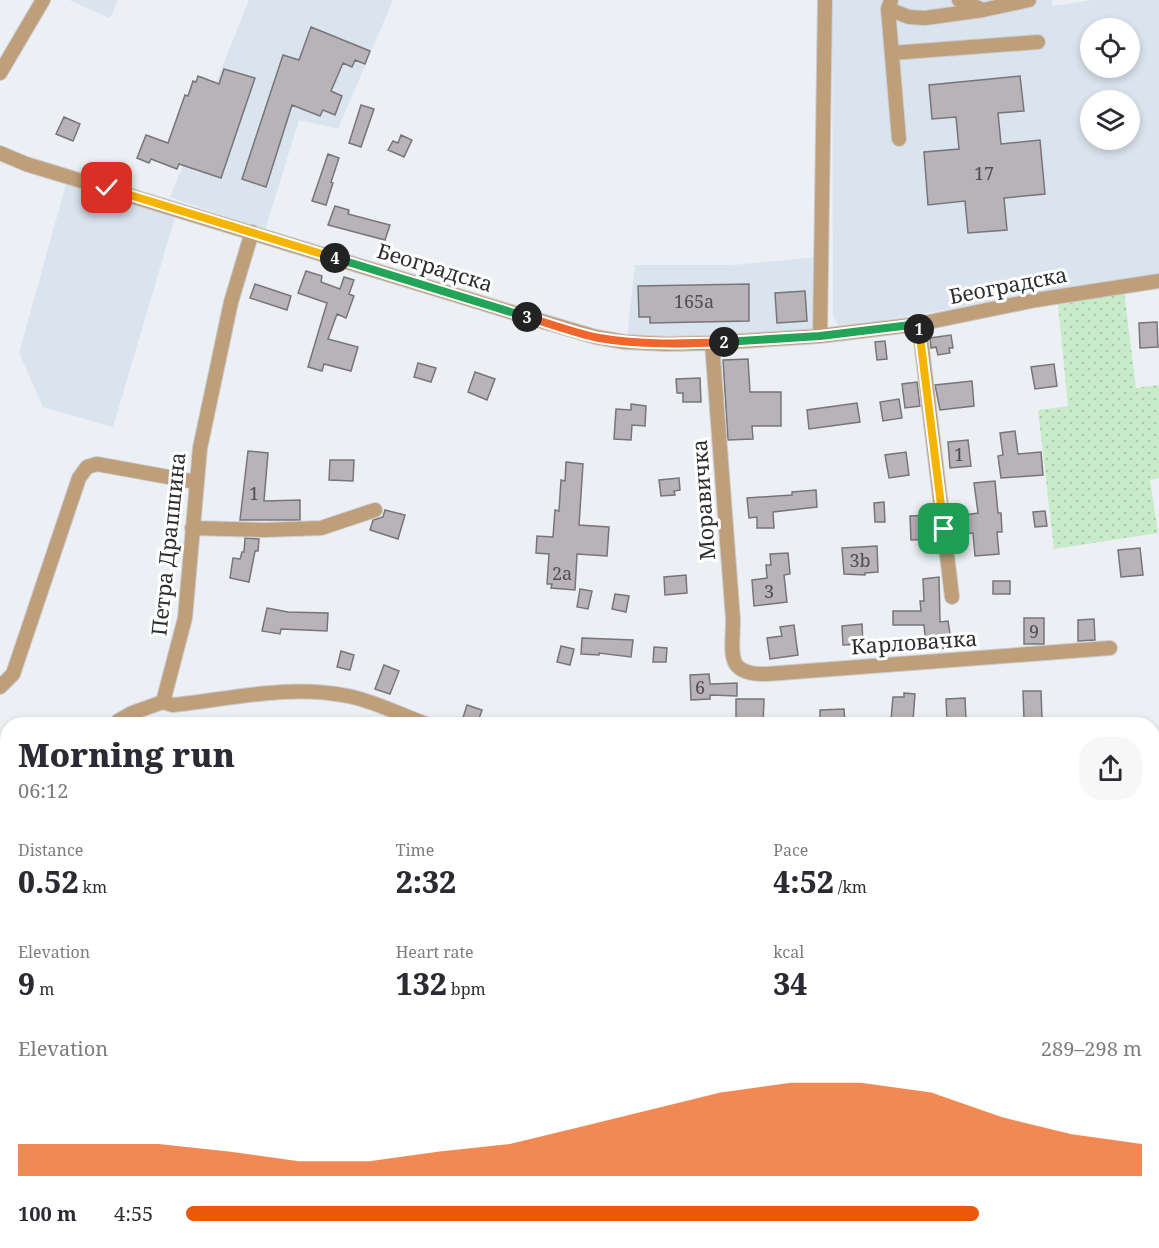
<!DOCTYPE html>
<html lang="en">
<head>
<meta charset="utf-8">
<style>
  body { margin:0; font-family:"Noto Serif",serif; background:#f7f7f7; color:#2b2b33; height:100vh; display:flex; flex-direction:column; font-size:22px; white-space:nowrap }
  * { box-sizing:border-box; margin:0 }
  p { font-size:20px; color:#7c7c81 }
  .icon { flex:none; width:33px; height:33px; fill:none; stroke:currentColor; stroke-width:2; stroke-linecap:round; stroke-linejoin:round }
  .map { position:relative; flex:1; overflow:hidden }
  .panel { position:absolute; left:0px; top:717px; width:1160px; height:531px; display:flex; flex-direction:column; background:#fff; border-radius:24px 24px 0 0; box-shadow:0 3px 9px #0003 }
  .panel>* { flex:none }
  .controls { position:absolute; left:1080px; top:18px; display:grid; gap:12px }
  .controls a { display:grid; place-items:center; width:60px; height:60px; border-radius:50%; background:#fff; box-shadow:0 3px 9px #0003; font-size:30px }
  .pin { position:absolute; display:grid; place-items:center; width:51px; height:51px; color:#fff; margin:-26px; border-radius:12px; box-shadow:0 3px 9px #0006 }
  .km { position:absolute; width:30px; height:30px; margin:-15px; border-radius:50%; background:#222; color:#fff; font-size:16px; line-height:30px; text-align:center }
  .round { display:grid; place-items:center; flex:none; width:63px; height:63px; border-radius:24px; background:#f7f7f7 }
  .head { display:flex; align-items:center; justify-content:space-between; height:102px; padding:0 18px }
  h1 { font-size:33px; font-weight:800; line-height:45px }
  .stats { display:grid; grid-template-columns:repeat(3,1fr); gap:9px; height:102px; padding:6px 18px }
  .stats div { display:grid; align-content:center }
  .stats b { font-size:30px; font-weight:800 }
  .stats small { font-size:16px; font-weight:400 }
  .stats p { font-size:16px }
  .chart { height:168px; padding:12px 18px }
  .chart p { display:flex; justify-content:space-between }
  .chart svg { width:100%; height:108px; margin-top:6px; fill:#ea580c; opacity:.7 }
  ul { padding:0 18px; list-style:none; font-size:20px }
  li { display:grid; grid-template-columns:96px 72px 1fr; align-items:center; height:45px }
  li i { height:15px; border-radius:8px; background:#ea580c }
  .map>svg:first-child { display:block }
  .built { fill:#dae4ee; fill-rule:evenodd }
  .green { fill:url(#green-dots) }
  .forest { fill:url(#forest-crowns) }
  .building { fill:#b7b3b7; stroke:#787579; stroke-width:1.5 }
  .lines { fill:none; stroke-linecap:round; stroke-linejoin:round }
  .minor-casing { stroke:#c9cdd1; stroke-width:16 }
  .minor { stroke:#bf9e7a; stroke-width:14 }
  .split-1-casing { stroke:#fff; stroke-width:12 }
  .split-2-casing { stroke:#fff; stroke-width:12 }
  .split-3-casing { stroke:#fff; stroke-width:12 }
  .split-4-casing { stroke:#fff; stroke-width:12 }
  .split-5-casing { stroke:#fff; stroke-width:12 }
  .split-1 { stroke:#f5b400; stroke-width:8 }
  .split-2 { stroke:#22a559; stroke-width:8 }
  .split-3 { stroke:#f0652b; stroke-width:8 }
  .split-4 { stroke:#22a559; stroke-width:8 }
  .split-5 { stroke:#f5b400; stroke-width:8 }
  .labels { text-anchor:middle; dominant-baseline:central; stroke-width:6; stroke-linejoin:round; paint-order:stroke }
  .number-label { font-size:18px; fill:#4f4f51 }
  .street-label { font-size:21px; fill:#2c2e2f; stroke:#fff }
</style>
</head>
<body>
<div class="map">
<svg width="1159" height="1248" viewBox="0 0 1159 1248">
  <defs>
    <pattern id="green-dots" width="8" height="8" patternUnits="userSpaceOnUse" patternTransform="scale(1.5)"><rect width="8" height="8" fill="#c8ebc9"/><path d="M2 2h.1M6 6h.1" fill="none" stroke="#accaad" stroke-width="1.8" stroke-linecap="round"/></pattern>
    <pattern id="forest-crowns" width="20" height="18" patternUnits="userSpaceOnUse" patternTransform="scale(1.5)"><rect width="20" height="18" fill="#c8ebc9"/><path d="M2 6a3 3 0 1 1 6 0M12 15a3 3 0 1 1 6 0" fill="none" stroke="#accaad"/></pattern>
  </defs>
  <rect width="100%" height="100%" fill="#ecf0f4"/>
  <!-- built -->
  <path class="built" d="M69,0H118L110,18Z
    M249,0H393L338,129L299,120L265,230L170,197Z
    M832,0H1051L1053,6L1093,0H1159V277L1034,294L847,327L838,325L833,317ZM1090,28H1130V68H1090ZM1090,100H1130V140H1090Z
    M66,184L176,214L113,427L43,407L19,353Z
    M818,257L816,326L811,331L652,339L627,335L635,265H733Z"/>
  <!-- green -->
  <path class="green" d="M1124,291L1136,388L1159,385V478L1150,480L1158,533L1054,549L1038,410L1068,406L1058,305Z"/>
  <!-- forest -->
  <path class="forest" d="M691,1241L694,1248H384L381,1241Z
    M1055,1241H1131L1136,1248H1057Z"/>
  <!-- building -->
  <path class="building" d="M311,27L370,51L365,64L355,60L352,67L343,63L331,91L342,96L335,115L323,110L320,116L292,105L266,187L242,179L283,55L299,60Z
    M224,69L255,78L221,178L179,164L177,169L151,159L149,163L137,158L146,135L168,143L185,95L188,96L193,81L196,82L198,76L219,84Z
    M1020,76L1024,111L998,113L1001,144L1040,140L1045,194L1004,198L1007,230L968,233L965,201L928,205L924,152L959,149L956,117L932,119L929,85Z
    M361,105L374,109L361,147L349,143Z
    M64,117L80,124L73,141L56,134Z
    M401,135L412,140L404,157L388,150L393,141L398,143Z
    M328,154L339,158L331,182L333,183L326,205L312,201Z
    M335,206L349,210L348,214L390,225L385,240L328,225Z
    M306,271L322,276L321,282L340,289L344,277L354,280L349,294L354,296L346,318L337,314L328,339L358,347L351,371L324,364L322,371L308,367L327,303L298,293Z
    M255,284L291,296L287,310L250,298Z
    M749,284V321L650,323V317H639L638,286Z
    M805,291L807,321L777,323L775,293Z
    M1157,322L1158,347L1140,348L1139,323Z
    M951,335L953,348H949L950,353L938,355L936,347L931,348L930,338Z
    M885,341L887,359L877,360L875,342Z
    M748,359L750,392H781V426H752L753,439L728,440L723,360Z
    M418,363L436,368L431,382L414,377Z
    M1054,364L1057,386L1035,389L1031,367Z
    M475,372L495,379L487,400L468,392Z
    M700,378L701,402H683V393H677L676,379Z
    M972,381L974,406L940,410L935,385Z
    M917,382L920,406L905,408L902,384Z
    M899,399L902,418L883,421L880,402Z
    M857,403L860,422L809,429L807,410Z
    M631,404L646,406L645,426L632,425L631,440L614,439L616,409L631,410Z
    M1015,431L1018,454L1041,452L1043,475L1001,478L998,456L1003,455L1000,433Z
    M968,440L971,466L950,468L948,442Z
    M248,451L268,453L264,501L300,500V520H240Z
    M906,452L909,475L889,478L885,455Z
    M330,460H354L353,481L329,480Z
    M566,462L583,464L579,525L609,527L607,556L577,554L575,590L551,588L552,584H547L549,554L536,553L537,536L553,537L555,510L559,511L561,480L565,481Z
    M679,478L680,490L674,491L675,495L661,496L659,480Z
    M995,481L998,513H1001L1002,532H997L999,554L975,556L973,533L954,535L951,517L978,513L974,483Z
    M816,490L817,507L773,512L774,528H757V517L749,518L747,498L792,495V492Z
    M884,502L885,522H875L874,503Z
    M385,510L405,515L398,539L370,530L373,520L383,517Z
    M1045,511L1047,526L1035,527L1033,512Z
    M933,515L935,531H930V539L911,540L910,516Z
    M245,538L259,539L258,551H255L249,582L230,578L233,558L240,559L242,552H244Z
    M877,546L878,572L865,573V575L844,574L842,548Z
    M1140,548L1143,575L1121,577L1118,550Z
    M788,553L790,574L784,575L787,602L754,606L752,580L767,578L766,565H771L770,554Z
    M686,575L687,593L665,595L664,577Z
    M939,577L940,622L948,621L952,647L931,650L930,644L926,645L924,625H893V611H921L920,601H924L923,579Z
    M993,581H1010V594H993Z
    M580,589L592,591L588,609L577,607Z
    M615,594L629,596L626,612L612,609Z
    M267,608L288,612L328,613L327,631L281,629L280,634L262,631Z
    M1024,618H1044V644H1024Z
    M1094,619L1095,640L1078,641V620Z
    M862,624L863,644L843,645L842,626Z
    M794,625L798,655L770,659L767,638L782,636L780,627Z
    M582,638L633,640L631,657L599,653V655L581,654Z
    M561,646L574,649L570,665L557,662Z
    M654,647L667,648L666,662H653Z
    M341,651L354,655L350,670L337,667Z
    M384,665L399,671L390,694L375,689Z
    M709,674L710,684L737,683V696L710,695V699L691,700L690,675Z
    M1023,691H1041L1042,719H1024Z
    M904,693L915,694L913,720L891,719L893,697H904Z
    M965,698L966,720L947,721L946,699Z
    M736,699H764L763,724H745L736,719Z
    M467,705L482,710L477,724H461Z
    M844,709L845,724H820V710Z"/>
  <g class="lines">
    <!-- minor casing -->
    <g class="minor-casing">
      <path id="minor" d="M891,0L888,9L899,139
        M959,0L983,10L1029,0
        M888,9L909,17L925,18L983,10
        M892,53L1038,42
        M0,73L43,0
        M0,153L26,164L524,316L596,337L625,342L667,344L712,343L820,336L919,324L1036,300L1159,281
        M919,324L952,597
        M820,336L825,0
        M712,343L733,619C733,653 724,675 767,674L1110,648
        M192,528L264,530L321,528L375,510
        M0,687L13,674L79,478L87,467L97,464L196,482
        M163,702L185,618L200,448L231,302L252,232
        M163,702L173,705C231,699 289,684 348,696C374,701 401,715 426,724
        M117,724L118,721L132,713L163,702
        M1152,788H1159
        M0,859L8,854
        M0,1007L8,1003
        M0,1166L8,1161
        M809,1240L815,1248"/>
    </g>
    <!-- minor -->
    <use href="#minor" class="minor"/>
  </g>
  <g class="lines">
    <!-- split-1 casing -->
    <g class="split-1-casing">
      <path id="split-1" d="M919,329L944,529"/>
    </g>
    <!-- split-2 casing -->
    <g class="split-2-casing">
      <path id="split-2" d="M724,342L820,336L919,324V329"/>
    </g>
    <!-- split-3 casing -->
    <g class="split-3-casing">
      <path id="split-3" d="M527,317C551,324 575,333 599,338C640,345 682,344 724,342"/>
    </g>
    <!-- split-4 casing -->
    <g class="split-4-casing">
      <path id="split-4" d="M335,258L527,317"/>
    </g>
    <!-- split-5 casing -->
    <g class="split-5-casing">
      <path id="split-5" d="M107,188L335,258"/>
    </g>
    <!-- split-1 -->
    <use href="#split-1" class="split-1"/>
    <!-- split-2 -->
    <use href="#split-2" class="split-2"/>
    <!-- split-3 -->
    <use href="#split-3" class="split-3"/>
    <!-- split-4 -->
    <use href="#split-4" class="split-4"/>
    <!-- split-5 -->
    <use href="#split-5" class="split-5"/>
  </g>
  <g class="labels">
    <!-- number labels -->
    <g class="number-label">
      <text x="984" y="173">17</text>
      <text x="694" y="301">165a</text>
      <text x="959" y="454">1</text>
      <text x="254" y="493">1</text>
      <text x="860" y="560">3b</text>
      <text x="562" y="573">2a</text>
      <text x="769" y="591">3</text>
      <text x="1034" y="631">9</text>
      <text x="700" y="687">6</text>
    </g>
    <!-- street labels -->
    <g class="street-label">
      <text transform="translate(435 267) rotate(17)">Београдска</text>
      <text transform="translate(1008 285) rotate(-11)">Београдска</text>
      <text transform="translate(703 500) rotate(-94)">Моравичка</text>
      <text transform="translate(168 544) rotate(-84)">Петра Драпшина</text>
      <text transform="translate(914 642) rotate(-4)">Карловачка</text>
    </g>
  </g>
</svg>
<div class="controls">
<a><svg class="icon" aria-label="locate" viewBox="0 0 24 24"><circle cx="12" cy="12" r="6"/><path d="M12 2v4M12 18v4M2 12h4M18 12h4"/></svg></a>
<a><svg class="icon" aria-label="layers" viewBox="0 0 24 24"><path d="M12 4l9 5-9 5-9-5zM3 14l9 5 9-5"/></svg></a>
</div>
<div class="pin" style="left:944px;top:529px;background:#1e9e55"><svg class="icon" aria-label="arrive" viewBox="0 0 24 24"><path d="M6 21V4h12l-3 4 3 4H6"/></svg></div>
<div class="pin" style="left:107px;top:188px;background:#d93025"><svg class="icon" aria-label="check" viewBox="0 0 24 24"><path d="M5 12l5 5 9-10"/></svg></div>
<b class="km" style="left:919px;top:329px">1</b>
<b class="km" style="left:724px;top:342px">2</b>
<b class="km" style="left:527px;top:317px">3</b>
<b class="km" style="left:335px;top:258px">4</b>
<section class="panel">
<div class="head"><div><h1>Morning run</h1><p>06:12</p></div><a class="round"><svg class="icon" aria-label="share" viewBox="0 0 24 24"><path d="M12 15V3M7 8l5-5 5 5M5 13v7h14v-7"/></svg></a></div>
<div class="stats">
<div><p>Distance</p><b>0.52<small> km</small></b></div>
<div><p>Time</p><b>2:32</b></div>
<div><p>Pace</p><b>4:52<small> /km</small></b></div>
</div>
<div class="stats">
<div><p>Elevation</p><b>9<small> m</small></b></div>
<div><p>Heart rate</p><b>132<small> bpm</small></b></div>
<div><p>kcal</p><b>34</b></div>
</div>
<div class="chart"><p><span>Elevation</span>289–298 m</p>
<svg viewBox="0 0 160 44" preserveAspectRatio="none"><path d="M0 44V31L10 31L20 31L30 34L40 38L50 38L60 34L70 31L80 24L90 17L100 10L110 6L120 6L130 10L140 20L150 27L160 31V44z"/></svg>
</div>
<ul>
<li><b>100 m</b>4:55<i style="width:83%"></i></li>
</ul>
</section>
</div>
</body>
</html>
